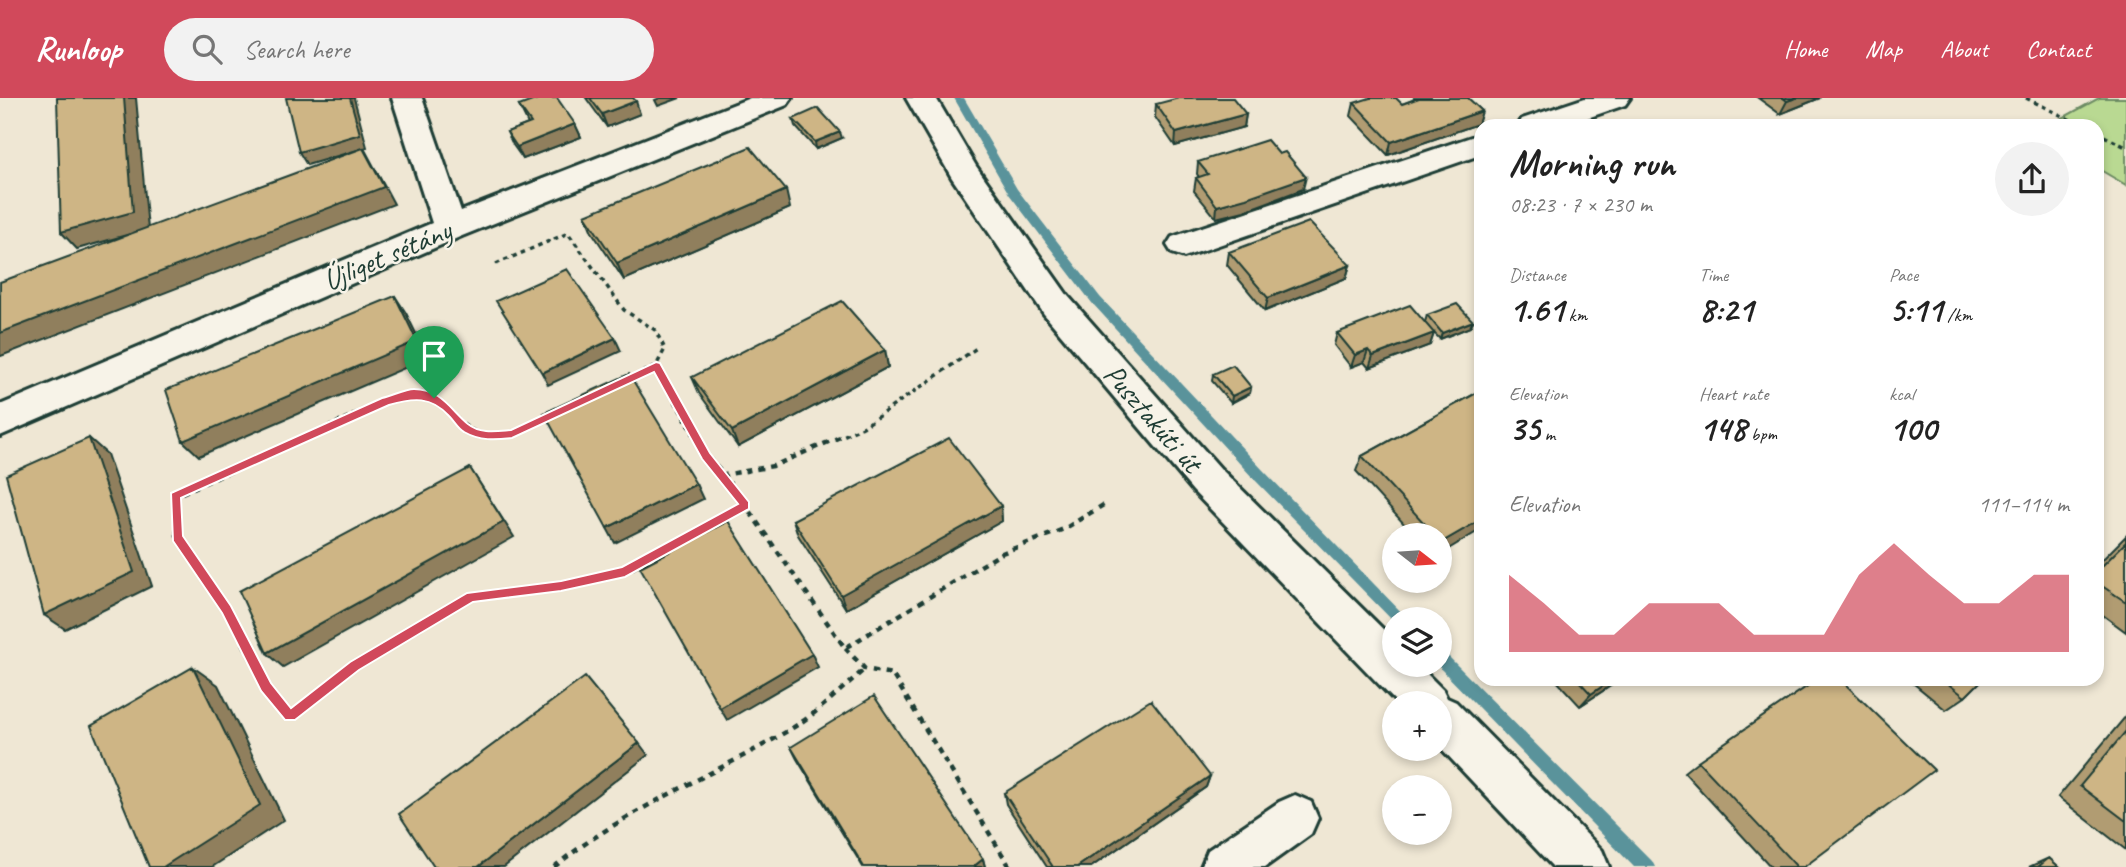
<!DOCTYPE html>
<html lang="en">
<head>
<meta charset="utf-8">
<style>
  body { margin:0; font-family:Caveat,sans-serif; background:#f2f2f2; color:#222; height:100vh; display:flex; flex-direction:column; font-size:26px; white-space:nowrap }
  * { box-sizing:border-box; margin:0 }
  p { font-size:23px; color:#767676 }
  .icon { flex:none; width:38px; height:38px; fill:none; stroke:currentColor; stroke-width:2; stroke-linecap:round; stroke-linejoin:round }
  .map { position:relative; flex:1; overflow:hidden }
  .details { position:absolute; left:1474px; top:21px; width:630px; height:567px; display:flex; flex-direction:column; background:#fff; border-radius:21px; box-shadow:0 4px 10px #0003 }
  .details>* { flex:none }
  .needle { width:46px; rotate:107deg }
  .fabs { position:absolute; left:1382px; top:425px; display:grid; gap:14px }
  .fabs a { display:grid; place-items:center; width:70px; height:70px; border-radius:50%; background:#fff; box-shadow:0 4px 10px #0003; font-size:35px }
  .pin { position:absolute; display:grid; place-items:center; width:60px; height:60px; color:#fff; margin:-72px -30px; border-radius:50% 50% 50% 0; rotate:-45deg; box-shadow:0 0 7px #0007 }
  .pin .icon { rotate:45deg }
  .round { display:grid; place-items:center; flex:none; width:74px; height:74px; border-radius:37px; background:#f2f2f2 }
  .summary { display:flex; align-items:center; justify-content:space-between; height:119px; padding:0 35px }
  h1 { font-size:38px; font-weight:700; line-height:52px }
  .stats { display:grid; grid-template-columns:repeat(3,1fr); gap:10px; height:119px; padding:7px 35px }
  .stats div { display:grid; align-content:center }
  .stats b { font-size:35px; font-weight:700 }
  .stats small { font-size:19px; font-weight:400 }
  .stats p { font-size:19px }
  .chart { height:196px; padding:14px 35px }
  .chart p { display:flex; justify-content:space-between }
  .chart svg { width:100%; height:126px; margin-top:7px; fill:#d1495b; opacity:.7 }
  header { display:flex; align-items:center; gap:42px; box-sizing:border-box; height:98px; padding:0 35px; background:#d1495b; color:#fff }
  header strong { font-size:33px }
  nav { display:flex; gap:38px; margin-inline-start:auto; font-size:24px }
  .search { width:490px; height:63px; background:#f2f2f2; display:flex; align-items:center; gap:18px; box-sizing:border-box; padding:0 24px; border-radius:38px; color:#767676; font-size:26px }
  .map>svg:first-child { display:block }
  .green { fill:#b9d992; stroke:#6c8b63; stroke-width:2 }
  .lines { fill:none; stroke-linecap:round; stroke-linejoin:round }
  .stream { fill:#5a939b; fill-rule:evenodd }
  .minor-casing { stroke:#1f3d34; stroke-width:6 }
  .path-far1 { stroke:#1f3d34; stroke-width:3.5; stroke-dasharray:4.5 4.5; stroke-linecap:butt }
  .path { stroke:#1f3d34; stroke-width:4.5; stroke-dasharray:6 6; stroke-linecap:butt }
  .minor { fill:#f7f3e8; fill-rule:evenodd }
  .wall { fill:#b19c72; stroke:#1f3d34; stroke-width:2 }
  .shaded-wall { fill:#907f5d; stroke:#1f3d34; stroke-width:2 }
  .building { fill:#ceb585; stroke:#1f3d34; stroke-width:2 }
  .route { fill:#d1495b; stroke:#fff; stroke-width:2; fill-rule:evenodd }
  .labels { text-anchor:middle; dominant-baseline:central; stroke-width:5; stroke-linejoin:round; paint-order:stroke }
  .street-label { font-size:30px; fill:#1f3d34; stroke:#f7f3e8 }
</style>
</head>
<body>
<header>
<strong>Runloop</strong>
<div class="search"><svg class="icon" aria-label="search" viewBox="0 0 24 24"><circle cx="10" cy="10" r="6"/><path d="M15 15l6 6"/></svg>Search here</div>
<nav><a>Home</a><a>Map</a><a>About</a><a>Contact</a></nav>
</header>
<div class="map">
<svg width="2126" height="769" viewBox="0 0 2126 769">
  <rect width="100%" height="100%" fill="#efe7d4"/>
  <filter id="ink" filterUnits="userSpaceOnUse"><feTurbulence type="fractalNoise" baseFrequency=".0143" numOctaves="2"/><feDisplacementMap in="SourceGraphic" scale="14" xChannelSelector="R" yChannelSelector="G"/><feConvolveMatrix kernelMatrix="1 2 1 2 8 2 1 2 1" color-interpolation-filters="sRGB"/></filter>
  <g filter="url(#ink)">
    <!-- green -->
    <path class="green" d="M2099,0H2126V87L2097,70L2096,28H2048Z"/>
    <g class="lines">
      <!-- stream -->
      <path class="stream" d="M954,0H964L1017,91L1100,199L1263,372L1409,522H1395V525L1253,380L1092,205L1009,96Z
        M1440,553L1445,555L1652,763L1655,769H1634L1437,567H1440Z"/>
      <!-- minor casing -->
      <g class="minor-casing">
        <path id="minor" d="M392,0H422L461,113L750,0H792L787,7L462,138L0,338V307L432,125Z
          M906,0H936L976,68L1068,198L1221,371L1395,543V567H1418L1443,592L1447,600L1456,604L1602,752L1609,769H1553L1440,649V606H1398L1193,393L1044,216L952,80Z
          M1585,0H1630L1625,7L1564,28H1518L1522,21Z
          M1480,36V57L1184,159L1172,155L1167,147L1172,139Z
          M1295,697L1311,704L1318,720L1311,736L1265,769H1201L1208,752L1279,704Z"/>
      </g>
      <!-- path-far1 -->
      <path class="path-far1" d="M2026,0L2083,28
        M2096,34L2126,49
        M496,166L568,135L624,212L655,232L665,251L656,268
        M627,282L656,268L696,341
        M304,341C331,328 385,298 413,295C453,292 454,349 511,336C524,333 538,324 550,318
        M836,341L863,329L978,249"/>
      <!-- path -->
      <path class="path" d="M308,339L175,398L177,439L226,511L266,589L290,618L355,568L471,499L561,488L625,474L745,408
        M695,339L706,358L724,377
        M840,339L773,368L724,377L845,550L1002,455L1064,431L1105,406
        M845,550L865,571L892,576L1010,769
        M554,769C631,707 713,679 794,629C820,613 842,590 865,571"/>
      <!-- minor -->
      <use href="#minor" class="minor"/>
    </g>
    <!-- wall -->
    <path class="wall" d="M586,0H633L640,16L607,29Z
      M1413,0H1468L1482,13L1478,26L1388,57L1351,18L1354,5L1402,6L1415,1Z
      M1758,0H1820L1780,16Z
      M1156,6L1246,16L1244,29L1175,48L1155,19Z
      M519,8L575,26L581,39L523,61L513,47L507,34L528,26Z
      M793,21L842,40L816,51L795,28Z
      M1198,64L1303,91L1244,113L1216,120L1194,93L1196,80L1199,79L1197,76Z
      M790,110L624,182L592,134L585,117Z
      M1229,154L1350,167L1346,180L1265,213L1227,167Z
      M1427,217L1473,223L1470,229L1440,241L1434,235L1430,247L1369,270L1364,264L1351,269L1334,247L1337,235L1425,224Z
      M885,252L888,269L738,349L699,295L692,279Z
      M1213,276L1251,289L1250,295L1231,305L1212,283Z
      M1480,293L1440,456V438H1415L1356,373L1362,358Z
      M1001,408L1002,423L846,511L798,437L793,422Z
      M2126,438V534L2096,512V468Z
      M1555,581H1621L1580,608Z
      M1908,581H1983L1965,599L1946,612Z
      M2126,618V752L2058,699Z
      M791,649L983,761L985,769H863L797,661Z
      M1698,663L1804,769H1771L1684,674Z
      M1210,678L1206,689L1091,769H1047L1006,706L1004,695Z
      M2049,760L2059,769H2029Z"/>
    <!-- shaded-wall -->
    <path class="shaded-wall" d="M124,0H136L148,131L77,151L61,134Z
      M350,0H354L367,49L364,50L394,106L1,258H0V235L364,50L307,67L299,54Z
      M660,0H680L658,8L655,2Z
      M1796,0H1820L1780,16L1787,3Z
      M636,3L640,16L607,29L602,16Z
      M1482,13L1478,26L1388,57L1391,44Z
      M1246,16L1244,29L1175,48L1176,35Z
      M575,26L581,39L523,61L517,49Z
      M840,34L842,40L816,51L815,44Z
      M1306,79L1303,91L1244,113L1216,120L1217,108Z
      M786,92L790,110L624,182L617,165Z
      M1350,167L1346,180L1265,213L1268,200Z
      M395,198L406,215L428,260L199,358L183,343Z
      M1473,223L1470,229L1440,241L1442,235Z
      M1434,235L1430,247L1369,270L1373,258Z
      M615,240L621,253L548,287L542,275Z
      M885,252L888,269L738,349L732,333Z
      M1368,252L1364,264L1351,269L1355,257Z
      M1251,289L1250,295L1231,305L1232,298Z
      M89,340L107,356L152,488L65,531L44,517Z
      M470,370L514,439L283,569L267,555Z
      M696,386L703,401L615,445L607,430Z
      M1001,408L1002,423L846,511L841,497Z
      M1480,422V432L1440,456V448L1442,444Z
      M812,556L818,569L727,622L720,610Z
      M193,569L218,587L284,722L212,769H163Z
      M1613,581H1621L1580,608L1591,596Z
      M639,645L648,657L504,769H478Z
      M1210,678L1206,689L1091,769H1077Z
      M983,761L985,769H973Z"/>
    <!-- building -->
    <path class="building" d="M57,0H124L133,114L61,134Z
      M286,0H350L360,36L299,54Z
      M540,0H557L575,26L517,49L507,34L531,25L519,8Z
      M590,0H633L636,3L602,16Z
      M1179,0H1233L1246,16L1176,35L1156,6Z
      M1370,0H1396L1402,6L1419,0H1468L1482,13L1391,44L1354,5Z
      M1783,0H1796L1787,3Z
      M818,10L840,34L815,44L793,21Z
      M1267,42L1279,56L1285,54L1306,79L1246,100L1217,108L1196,80L1208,76L1198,64Z
      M750,49L786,92L617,165L585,117Z
      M363,50L384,89L0,235V184Z
      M1309,124L1350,167L1268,200L1229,154Z
      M567,171L615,240L542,275L496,203Z
      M395,198L417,243L183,343L166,292Z
      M842,203L885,252L732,333L692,279Z
      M1457,206L1473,223L1442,235L1427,217Z
      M1410,207L1434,235L1373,258L1368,252L1355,257L1337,235Z
      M1233,267L1251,289L1232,298L1213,276Z
      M629,276L696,386L607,430L544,315Z
      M1480,293V422L1442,444L1440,442V438H1436L1362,358Z
      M89,340L134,474L44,517L6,377Z
      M949,340L1001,408L841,497L793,422Z
      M470,370L504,424L267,555L239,493Z
      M728,423L812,556L720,610L640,469Z
      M2126,444V504L2096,484V474Z
      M193,569L260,707L163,769H149L91,628Z
      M585,579L639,645L478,769H434L399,716Z
      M1577,581H1613L1591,596Z
      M1818,581H1840L1934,672L1804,769H1797L1698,663Z
      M1942,581H1983L1965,599Z
      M874,598L983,761L973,769H864L791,649Z
      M1151,602L1210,678L1077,769H1053L1004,695Z
      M2126,633V723L2080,688Z
      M2049,760L2059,769H2038Z"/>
  </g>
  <!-- route -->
  <path class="route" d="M656,264L660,265L710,355L749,404V411L625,479L561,493L473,504L359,572L295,622H285L261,593L222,515L173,443L171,395L382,300C392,298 405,291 414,291C441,291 451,312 468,326C480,336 497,333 511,332ZM654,274L702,361L738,406L622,469L561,483L467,495L350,564L291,610L271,585L231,508L183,438L181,400L389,307C413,300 431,298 449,318C454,323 458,331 464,334C480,343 495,342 512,340Z"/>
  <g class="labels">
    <!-- street labels -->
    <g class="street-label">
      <text transform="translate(387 157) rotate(-23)">Újliget sétány</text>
      <text transform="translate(1153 320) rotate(49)">Pusztakúti út</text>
    </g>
  </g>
</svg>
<div class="fabs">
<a><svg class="needle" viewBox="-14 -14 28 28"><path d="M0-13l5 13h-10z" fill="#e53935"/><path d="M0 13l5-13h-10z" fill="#767676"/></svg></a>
<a><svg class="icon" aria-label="layers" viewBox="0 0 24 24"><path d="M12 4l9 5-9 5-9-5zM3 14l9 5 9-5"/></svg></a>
<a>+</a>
<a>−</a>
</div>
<div class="pin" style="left:434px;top:300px;background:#1e9e55"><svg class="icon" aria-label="arrive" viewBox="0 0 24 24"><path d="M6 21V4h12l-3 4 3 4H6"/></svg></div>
<section class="details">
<div class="summary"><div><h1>Morning run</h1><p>08:23 · 7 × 230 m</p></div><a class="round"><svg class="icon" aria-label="share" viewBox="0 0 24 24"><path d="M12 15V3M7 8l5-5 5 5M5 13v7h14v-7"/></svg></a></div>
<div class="stats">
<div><p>Distance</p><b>1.61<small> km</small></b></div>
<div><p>Time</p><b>8:21</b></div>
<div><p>Pace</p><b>5:11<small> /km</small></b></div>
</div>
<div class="stats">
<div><p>Elevation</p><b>35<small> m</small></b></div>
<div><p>Heart rate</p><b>148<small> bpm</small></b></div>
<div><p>kcal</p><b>100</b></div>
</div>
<div class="chart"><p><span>Elevation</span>111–114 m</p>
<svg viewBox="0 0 160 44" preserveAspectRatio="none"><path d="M0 44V17L10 27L20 38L30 38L40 27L50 27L60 27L70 38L80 38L90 38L100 17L110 6L120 17L130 27L140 27L150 17L160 17V44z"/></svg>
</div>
</section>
</div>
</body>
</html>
